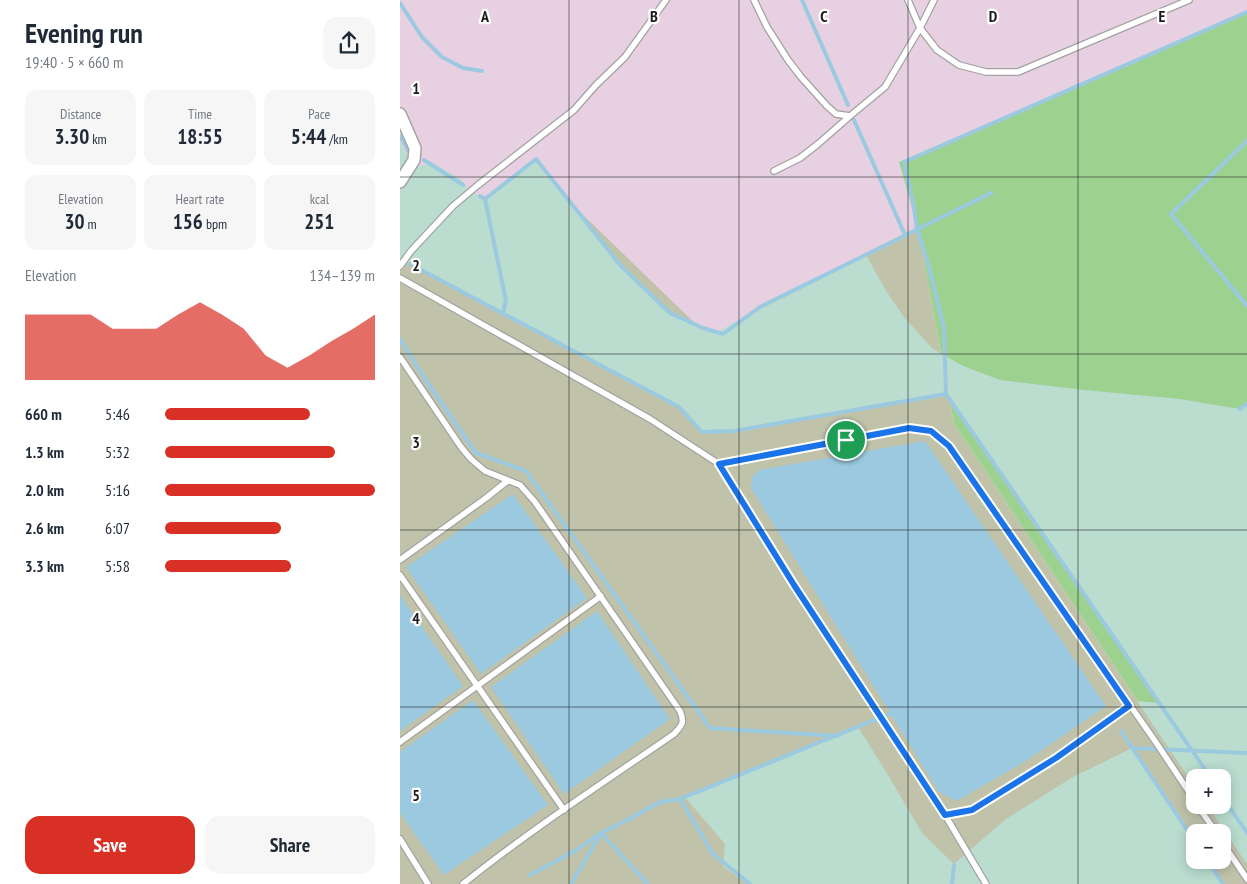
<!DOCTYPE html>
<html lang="en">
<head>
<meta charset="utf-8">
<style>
  body { margin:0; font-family:"PT Sans Narrow",sans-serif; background:#f6f6f7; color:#1f2937; height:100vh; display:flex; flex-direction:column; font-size:19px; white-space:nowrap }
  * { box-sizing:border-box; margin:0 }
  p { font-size:16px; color:#747a83 }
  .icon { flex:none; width:28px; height:28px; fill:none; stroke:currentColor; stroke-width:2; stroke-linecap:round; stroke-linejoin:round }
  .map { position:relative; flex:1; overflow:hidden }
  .details { display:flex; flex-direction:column; background:#fff; width:400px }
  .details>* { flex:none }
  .controls { position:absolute; left:786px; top:769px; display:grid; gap:10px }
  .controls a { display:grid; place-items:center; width:45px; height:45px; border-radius:10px; background:#fff; box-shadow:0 2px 12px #0003; font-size:25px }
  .pin { position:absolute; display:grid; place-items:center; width:42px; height:42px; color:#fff; margin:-21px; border:2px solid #fff; border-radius:50%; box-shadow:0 1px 5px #0007 }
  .round { display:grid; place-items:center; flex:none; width:52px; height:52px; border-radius:15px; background:#f6f6f7 }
  .headline { display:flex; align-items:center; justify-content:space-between; height:85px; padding:0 25px }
  h1 { font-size:28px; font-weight:700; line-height:38px }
  .stats { display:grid; grid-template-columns:repeat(3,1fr); gap:8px; height:85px; padding:5px 25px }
  .stats div { display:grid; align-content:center; border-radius:12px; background:#f6f6f7; text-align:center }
  .stats b { font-size:21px; font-weight:700 }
  .stats small { font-size:14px; font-weight:400 }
  .stats p { font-size:14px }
  .chart { height:140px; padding:10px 25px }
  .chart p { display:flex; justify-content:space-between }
  .chart svg { width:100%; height:90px; margin-top:5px; fill:#d93025; opacity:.7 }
  .primary-button { display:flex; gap:10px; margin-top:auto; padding:10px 25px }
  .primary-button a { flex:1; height:58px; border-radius:15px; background:#d93025; color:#fff; font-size:20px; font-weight:700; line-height:58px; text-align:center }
  .primary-button a+a { background:#f6f6f7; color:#1f2937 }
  ul { padding:0 25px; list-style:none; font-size:16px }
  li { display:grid; grid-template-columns:80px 60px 1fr; align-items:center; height:38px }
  li i { height:12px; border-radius:6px; background:#d93025 }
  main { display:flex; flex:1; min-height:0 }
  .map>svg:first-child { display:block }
  .industrial { fill:#e7d0e1 }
  .construction { fill:#c0c3aa; fill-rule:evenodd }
  .forest { fill:#9dd190 }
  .wetland { fill:#baddd0 }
  .water { fill:#9bcae0 }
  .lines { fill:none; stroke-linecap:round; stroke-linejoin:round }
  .stream { stroke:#9bcae0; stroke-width:4 }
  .lane-casing { stroke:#a2a2a2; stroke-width:8 }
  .street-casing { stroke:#a2a2a2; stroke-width:14 }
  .lane { stroke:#fff; stroke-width:5.5 }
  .street { stroke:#fff; stroke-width:11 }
  .route-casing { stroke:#fff; stroke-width:10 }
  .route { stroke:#1a73e8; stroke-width:6 }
  .grid { fill:none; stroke:#1b1b1b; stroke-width:1; stroke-opacity:0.55 }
  .grid-label { font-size:16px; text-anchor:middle; font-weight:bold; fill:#1b1b1b; stroke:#fff; stroke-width:4.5; stroke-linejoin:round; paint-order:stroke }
</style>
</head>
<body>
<main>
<section class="details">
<div class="headline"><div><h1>Evening run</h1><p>19:40 · 5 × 660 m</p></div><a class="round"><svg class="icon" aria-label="share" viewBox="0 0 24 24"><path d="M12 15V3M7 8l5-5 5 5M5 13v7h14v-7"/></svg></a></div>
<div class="stats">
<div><p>Distance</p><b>3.30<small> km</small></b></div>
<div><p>Time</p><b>18:55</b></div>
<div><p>Pace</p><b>5:44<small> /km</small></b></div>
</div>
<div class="stats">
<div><p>Elevation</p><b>30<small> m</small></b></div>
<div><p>Heart rate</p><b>156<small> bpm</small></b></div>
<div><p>kcal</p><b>251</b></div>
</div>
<div class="chart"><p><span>Elevation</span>134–139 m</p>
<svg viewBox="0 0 160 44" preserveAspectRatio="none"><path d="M0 44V12L10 12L20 12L30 12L40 19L50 19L60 19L70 12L80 6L90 12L100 19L110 32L120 38L130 32L140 25L150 19L160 12V44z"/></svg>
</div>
<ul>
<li><b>660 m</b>5:46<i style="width:69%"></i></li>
<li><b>1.3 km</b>5:32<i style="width:81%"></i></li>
<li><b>2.0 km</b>5:16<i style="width:100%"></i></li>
<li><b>2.6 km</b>6:07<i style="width:55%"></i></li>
<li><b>3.3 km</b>5:58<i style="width:60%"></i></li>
</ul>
<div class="primary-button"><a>Save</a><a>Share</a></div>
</section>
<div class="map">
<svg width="847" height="884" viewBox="0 0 847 884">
  <rect width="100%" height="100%" fill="#eeeadf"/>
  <!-- industrial -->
  <path class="industrial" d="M0,0H847V13L499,162L518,228L309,337L0,233Z"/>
  <!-- construction -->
  <path class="construction" d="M141,174L309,337L518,228L554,424L795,787V805H807L847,864V884H0V233ZM795,832H822V860H795Z"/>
  <!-- forest -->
  <path class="forest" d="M847,13V864L807,805H822V778H795V787L554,424L518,228L499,162Z"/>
  <!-- wetland -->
  <path class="wetland" d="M0,142L15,168L31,162L62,180L68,190L85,199L136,159L221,266L270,313L318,332L360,307L466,255L486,291L504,317L533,349L563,366L600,380L684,390L780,399L840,409L847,404V864L807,805H822V778H795V787L737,701L760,703L546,394L334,431L302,432L279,407L0,259Z
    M458,727L488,775L522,833L554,864L606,819L673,777L732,748L795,842V860H807L823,884H347L323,866L325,844L285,797Z"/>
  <!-- water -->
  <path class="water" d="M525,441L706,706L629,759L557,801L539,792L351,488L352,477L359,470Z
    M113,494L187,598L81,674L6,567Z
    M0,595L63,686L0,731Z
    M197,611L270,719L164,794L91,687Z
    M73,700L148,805L44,875L0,813V752Z"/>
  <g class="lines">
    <!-- stream -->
    <path class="stream" d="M402,0L448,105
      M0,3L22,37L42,57L63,68L82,71
      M454,120L505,235
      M0,136L8,150
      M847,141L771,214L847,306
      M24,160L63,185
      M80,196L85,199L106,301L103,313
      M85,199L136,159L221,266L270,313L303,328L323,334L360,307L591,193
      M10,264L279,407L302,432L334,431L546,394
      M0,339L23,376L76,453L126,471L310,728L437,736
      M840,409L847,404
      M721,731L795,842
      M732,748L847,753
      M811,778L546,394L544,328L529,267L517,229L513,202L504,162L847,12
      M822,796L847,833
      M280,799L313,854L350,884
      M201,833L248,884
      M807,860L823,884
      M130,875L175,851L201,833L229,819L260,802L280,799L494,712
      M171,884L200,835
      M552,884L554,865"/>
    <!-- lane casing -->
    <g class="lane-casing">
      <path id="lane" d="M354,0L367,27L388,60L401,77L427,106L436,114L450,116
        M508,0L520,28L537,50L559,65L586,72H618L789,0
        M374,171L400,158L418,144L450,116L485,87L520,28L534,0
        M0,266L11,251L53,206L78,185L174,110L196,85L225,57L266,0
        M0,278L250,419L319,464L393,585L545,815L586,884
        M0,357L61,447L71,459L85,471L120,485L135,502L280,711C285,723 282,725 274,734C203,783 130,830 63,884
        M319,464L509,428L531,431L549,446L755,741L795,801
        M0,560L86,498L106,482L110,481
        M0,575L164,810
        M0,742L201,596
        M797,805L816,832
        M545,815L572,810L656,758L729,705
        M0,839L28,884
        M822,842L847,879"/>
    </g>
    <!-- street casing -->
    <g class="street-casing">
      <path id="street" d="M0,114L15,148L14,160L0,182"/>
    </g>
    <!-- lane -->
    <use href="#lane" class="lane"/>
    <!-- street -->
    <use href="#street" class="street"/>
  </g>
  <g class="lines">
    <!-- route casing -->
    <g class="route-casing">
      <path id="route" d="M509,428L531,431L549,446L729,706L656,758L572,810L545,815L394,585L319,464Z"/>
    </g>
    <!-- route -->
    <use href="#route" class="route"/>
  </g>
  <!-- grid -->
  <path class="grid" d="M169,0V884M339,0V884M508,0V884M678,0V884M0,177H847M0,354H847M0,530H847M0,707H847"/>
  <g class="grid-label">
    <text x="85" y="22">A</text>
    <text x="254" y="22">B</text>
    <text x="424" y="22">C</text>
    <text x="593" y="22">D</text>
    <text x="762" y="22">E</text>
    <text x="16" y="94">1</text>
    <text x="16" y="271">2</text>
    <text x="16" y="448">3</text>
    <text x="16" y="624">4</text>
    <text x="16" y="801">5</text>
  </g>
</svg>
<div class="controls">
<a>+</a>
<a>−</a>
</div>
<div class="pin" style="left:446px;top:440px;background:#1e9e55"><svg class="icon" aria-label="arrive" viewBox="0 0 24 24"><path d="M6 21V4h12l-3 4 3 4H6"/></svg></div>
</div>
</main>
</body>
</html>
